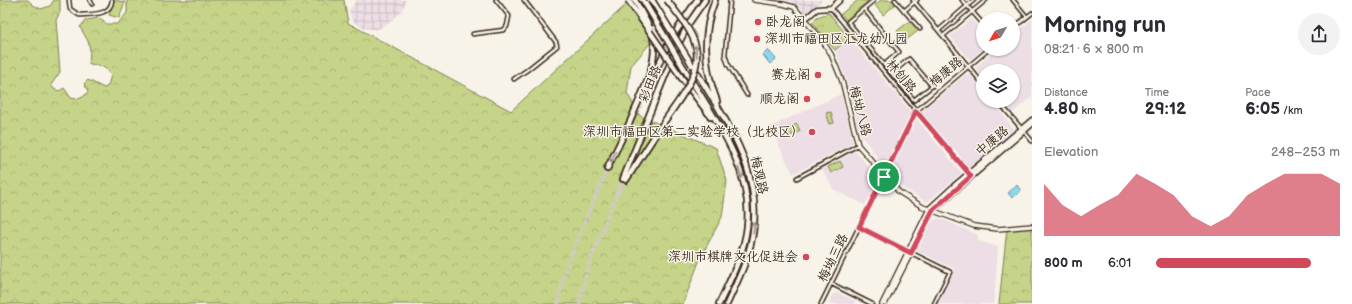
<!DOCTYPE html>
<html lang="en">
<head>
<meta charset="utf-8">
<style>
  body { margin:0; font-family:"Balsamiq Sans","LXGW WenKai TC",sans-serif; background:#f2f2f3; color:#2b2b33; height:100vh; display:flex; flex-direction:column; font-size:15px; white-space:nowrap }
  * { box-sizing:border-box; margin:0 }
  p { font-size:13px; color:#7c7c81 }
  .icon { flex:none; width:22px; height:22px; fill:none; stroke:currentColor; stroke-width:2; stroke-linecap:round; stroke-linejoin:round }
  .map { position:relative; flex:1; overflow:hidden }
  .sheet { display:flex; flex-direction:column; background:#fff; width:320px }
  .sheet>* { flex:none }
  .needle { width:26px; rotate:231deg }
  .tools { position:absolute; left:976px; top:12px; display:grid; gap:8px }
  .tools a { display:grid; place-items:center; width:44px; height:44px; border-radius:50%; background:#fff; box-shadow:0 1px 3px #0004; font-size:20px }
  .pin { position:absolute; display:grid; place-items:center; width:34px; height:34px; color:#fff; margin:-17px; border:2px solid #fff; border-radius:50%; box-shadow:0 1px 4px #0007 }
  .round { display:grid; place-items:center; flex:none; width:42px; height:42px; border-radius:21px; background:#f2f2f3 }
  .overview { display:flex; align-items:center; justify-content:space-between; height:68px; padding:0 12px }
  h1 { font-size:22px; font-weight:700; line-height:30px }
  .stats { display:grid; grid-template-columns:repeat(3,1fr); gap:6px; height:68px; padding:4px 12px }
  .stats div { display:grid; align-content:center }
  .stats b { font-size:17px; font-weight:700 }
  .stats small { font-size:11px; font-weight:400 }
  .stats p { font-size:11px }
  .chart { height:112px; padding:8px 12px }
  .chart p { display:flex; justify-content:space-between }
  .chart svg { width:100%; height:72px; margin-top:4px; fill:#d1495b; opacity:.7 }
  ul { padding:0 12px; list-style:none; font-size:13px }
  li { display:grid; grid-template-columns:64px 48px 1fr; align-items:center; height:30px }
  li i { height:10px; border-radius:5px; background:#d1495b }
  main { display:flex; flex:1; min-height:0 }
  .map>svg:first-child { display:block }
  .built { fill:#ecdee4 }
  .industrial { fill:url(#industrial-grid) }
  .grass { fill:url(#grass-tufts); stroke:#807f53 }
  .forest { fill:url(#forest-crowns); stroke:#807f53 }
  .pitch { fill:#c5d488; stroke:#807f53 }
  .water { fill:url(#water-ripples); stroke:#6c929a }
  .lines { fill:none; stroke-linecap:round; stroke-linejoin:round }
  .primary-tunnel { stroke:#d1cbc0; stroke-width:4.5; stroke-dasharray:4.5 2; stroke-linecap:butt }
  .trunk-tunnel { stroke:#d1cbc0; stroke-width:4.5; stroke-dasharray:4.5 2; stroke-linecap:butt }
  .minor-casing { stroke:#3b2a1e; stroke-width:5.5 }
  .tertiary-casing { stroke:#3b2a1e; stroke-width:6 }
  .secondary-casing { stroke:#3b2a1e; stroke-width:7 }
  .primary-casing { stroke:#3b2a1e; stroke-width:8 }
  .trunk-casing { stroke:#3b2a1e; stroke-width:8 }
  .minor { stroke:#f7f3e8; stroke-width:2.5 }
  .tertiary { stroke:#f7f3e8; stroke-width:3.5 }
  .secondary { stroke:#f7f3e8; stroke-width:4 }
  .primary { stroke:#f7f3e8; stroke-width:4.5 }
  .trunk { stroke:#f7f3e8; stroke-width:4.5 }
  .trunk-bridge-casing { stroke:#3b2a1e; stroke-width:8; stroke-linecap:butt }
  .trunk-bridge { stroke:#f7f3e8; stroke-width:4.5 }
  .oneway { stroke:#998e83 }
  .route-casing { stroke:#fff; stroke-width:8 }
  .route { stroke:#d1495b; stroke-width:5 }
  .poi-dot { fill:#d1495b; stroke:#f7f3e8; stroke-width:1.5 }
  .labels { text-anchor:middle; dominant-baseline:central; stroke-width:3; stroke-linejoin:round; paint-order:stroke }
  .poi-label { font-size:13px; fill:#3b2a1e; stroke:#f7f3e8; text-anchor:end }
  .street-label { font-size:13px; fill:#3b2a1e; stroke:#f7f3e8 }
</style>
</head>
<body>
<main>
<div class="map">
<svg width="1032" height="304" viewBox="0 0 1032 304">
  <defs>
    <pattern id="industrial-grid" width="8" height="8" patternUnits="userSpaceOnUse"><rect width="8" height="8" fill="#ecdee4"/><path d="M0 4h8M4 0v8" fill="none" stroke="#cbbfc3"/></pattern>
    <pattern id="grass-tufts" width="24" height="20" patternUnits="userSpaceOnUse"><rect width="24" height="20" fill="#c5d488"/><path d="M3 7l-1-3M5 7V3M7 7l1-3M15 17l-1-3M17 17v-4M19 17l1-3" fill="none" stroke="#aab675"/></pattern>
    <pattern id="forest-crowns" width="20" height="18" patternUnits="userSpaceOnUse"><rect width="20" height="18" fill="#c5d488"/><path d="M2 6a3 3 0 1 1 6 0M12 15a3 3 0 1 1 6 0" fill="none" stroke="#aab675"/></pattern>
    <pattern id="water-ripples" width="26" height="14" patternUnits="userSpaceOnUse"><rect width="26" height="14" fill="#8dd7ed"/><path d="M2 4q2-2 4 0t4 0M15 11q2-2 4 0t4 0" fill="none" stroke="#7bb9cb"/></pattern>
  </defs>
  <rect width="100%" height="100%" fill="#f7f3e8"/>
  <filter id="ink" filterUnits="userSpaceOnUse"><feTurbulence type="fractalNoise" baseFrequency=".025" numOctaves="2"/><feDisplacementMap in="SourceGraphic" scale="8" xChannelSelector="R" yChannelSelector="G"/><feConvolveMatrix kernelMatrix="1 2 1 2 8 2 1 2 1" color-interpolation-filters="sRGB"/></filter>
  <g filter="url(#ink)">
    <!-- built -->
    <path class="built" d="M971,19L983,33V49L970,60L950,36Z
      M1032,19V97L1012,113L1002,101H1013V71H983V78L977,70V66L997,49H1013V35Z
      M849,38L962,173L927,202L903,188L888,171L859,133L847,82L835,50Z
      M970,74L983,90V101H992L1014,129L1013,134L972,168H966L923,114V110L965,75Z
      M841,94L853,143L793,174L770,127Z
      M855,151L880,180L867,206L833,189L822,169Z
      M939,218L978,235V241L998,247L994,304H938L955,269L917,251L932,221Z
      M838,293L855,301L854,304H828L833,294Z"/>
    <!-- industrial -->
    <path class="industrial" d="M357,0H406L402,11L389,23L376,30L362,27L352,21L349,10Z
      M785,0H822L806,14L797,4Z"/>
    <!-- grass -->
    <path class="grass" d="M881,0H894L897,3L883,15L875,5Z
      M829,13L849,38L835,50L812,22L817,17Z
      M911,20L919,30L905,41L897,31Z"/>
    <!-- forest -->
    <path class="forest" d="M0,0H28L33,5L41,9L50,6L54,0H60V12L56,20L60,72L51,85L54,89L59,91L64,88L71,98C79,100 84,98 88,91L84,84L88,80L104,88L108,86L111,75C106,66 98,65 89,64L90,50L88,41L80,27L86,20L98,18L107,24H117L127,13V0H344L348,23L511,111L629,2L653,40L631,66L627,93L640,116L716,148L727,181L722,217L700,259L683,304H0Z
      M1032,226V304H999L1007,228Z"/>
    <!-- pitch -->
    <path class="pitch" d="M114,0L125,2L119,18L109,15Z
      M858,0L868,1L846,20L841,14Z
      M831,112L834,123L830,124L826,113Z
      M797,124L800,131L788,137L785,130Z
      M840,161L843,167L831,173L828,167Z"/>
    <!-- water -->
    <path class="water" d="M768,50L776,59L770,64L763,55Z
      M1017,185L1021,191L1012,198L1008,193Z"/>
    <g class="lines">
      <!-- primary-tunnel -->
      <path class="primary-tunnel" d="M558,304L565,269L607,169
        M579,304L589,264L623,179"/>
      <!-- trunk-tunnel -->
      <path class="trunk-tunnel" d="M615,196L626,180"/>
      <!-- minor casing -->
      <g class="minor-casing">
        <path id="minor" d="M69,0L70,9L79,15C92,14 111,16 112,0
          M90,0L92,4
          M730,0L725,55L728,64L747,95
          M874,0L848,22L914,100L932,86L909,59L892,73
          M895,0L920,29
          M913,0L983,84
          M962,0L983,24
          M1013,0L1027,17
          M831,8L969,174
          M864,9L899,52L884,65
          M904,11L917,0
          M1013,28L1032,13
          M939,30L974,0
          M473,34L504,30L507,26L509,16L496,0
          M943,36L986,0
          M514,79L527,70L557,46L556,42L524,0
          M998,101L1032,141
          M797,178L858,145
          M859,227L950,272L934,304
          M832,284L872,304
          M821,304L916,111L989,49"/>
      </g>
      <!-- tertiary casing -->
      <g class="tertiary-casing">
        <path id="tertiary" d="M754,0L783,4L794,7L822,40L831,54L842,81L858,145L899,192L923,207L974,226L998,229L1032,226
          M882,304L929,209
          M885,304L933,210"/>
      </g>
      <!-- secondary casing -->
      <g class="secondary-casing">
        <path id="secondary" d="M805,19L817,9L831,8L840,0
          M929,209L954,186L1032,120
          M933,210L1032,124"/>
      </g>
      <!-- primary casing -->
      <g class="primary-casing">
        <path id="primary" d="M644,94L671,39L697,0
          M607,169L629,124
          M623,179L676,49L689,23L705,0"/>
      </g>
      <!-- trunk casing -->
      <g class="trunk-casing">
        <path id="trunk" d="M715,0C702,33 704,68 717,101
          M694,68C729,126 771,182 748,254C743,271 734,288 727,304
          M685,70C713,116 754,169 747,227C744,254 730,280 719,304
          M681,77L711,117
          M628,127C638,99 659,67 653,37
          M626,180L664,122"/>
      </g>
      <!-- minor -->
      <use href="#minor" class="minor"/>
      <!-- tertiary -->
      <use href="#tertiary" class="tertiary"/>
      <!-- secondary -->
      <use href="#secondary" class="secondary"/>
      <!-- primary -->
      <use href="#primary" class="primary"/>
      <!-- trunk -->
      <use href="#trunk" class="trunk"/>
      <!-- trunk-bridge casing -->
      <g class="trunk-bridge-casing">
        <path id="trunk-bridge" d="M628,0L681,77
          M635,0L650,28
          M643,0L685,70
          M652,0L692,65
          M664,122C681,96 708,69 692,36C686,23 676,12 667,0"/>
      </g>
      <!-- trunk-bridge -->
      <use href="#trunk-bridge" class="trunk-bridge"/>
    </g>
    <!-- one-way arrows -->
    <defs><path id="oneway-shaft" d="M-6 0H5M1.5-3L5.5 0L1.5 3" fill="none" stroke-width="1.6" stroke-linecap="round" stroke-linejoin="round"/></defs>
    <g class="oneway">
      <use href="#oneway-shaft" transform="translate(696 51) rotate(-99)"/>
      <use href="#oneway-shaft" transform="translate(613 157) rotate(115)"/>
      <use href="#oneway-shaft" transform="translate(740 173) rotate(73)"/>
      <use href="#oneway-shaft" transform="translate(754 228) rotate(-83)"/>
    </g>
  </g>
  <g class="lines" filter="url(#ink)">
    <!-- route casing -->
    <g class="route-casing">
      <path id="route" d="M916,111L971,176L933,210L911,253L859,227Z"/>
    </g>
    <!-- route -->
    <use href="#route" class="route"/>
  </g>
  <!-- markers -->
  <g class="poi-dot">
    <circle cx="758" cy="22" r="4"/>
    <circle cx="757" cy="39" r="4"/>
    <circle cx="818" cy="75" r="4"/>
    <circle cx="807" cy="99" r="4"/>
    <circle cx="812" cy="132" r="4"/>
    <circle cx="806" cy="257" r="4"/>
  </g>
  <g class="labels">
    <!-- poi labels -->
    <g class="poi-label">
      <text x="766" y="22" text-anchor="start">卧龙阁</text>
      <text x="765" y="39" text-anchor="start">深圳市福田区汇龙幼儿园</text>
      <text x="810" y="75">赛龙阁</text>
      <text x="799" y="99">顺龙阁</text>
      <text x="804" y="132">深圳市福田区第二实验学校（北校区）</text>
      <text x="798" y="257">深圳市棋牌文化促进会</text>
    </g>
    <!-- street labels -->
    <g class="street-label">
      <text transform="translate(946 72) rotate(-40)">梅康路</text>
      <text transform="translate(901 76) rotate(50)">林创路</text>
      <text transform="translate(650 84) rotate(-68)">彩田路</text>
      <text transform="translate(860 111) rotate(75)">梅坳八路</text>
      <text transform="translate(992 141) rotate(-40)">中康路</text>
      <text transform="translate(759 175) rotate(77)">梅观路</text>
      <text transform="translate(833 258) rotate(-64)">梅坳三路</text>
    </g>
  </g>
</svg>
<div class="tools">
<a><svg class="needle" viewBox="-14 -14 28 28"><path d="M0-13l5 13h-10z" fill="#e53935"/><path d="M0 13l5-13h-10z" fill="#7c7c81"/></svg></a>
<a><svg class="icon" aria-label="layers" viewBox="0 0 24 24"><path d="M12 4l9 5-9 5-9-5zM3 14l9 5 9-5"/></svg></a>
</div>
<div class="pin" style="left:884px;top:177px;background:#1e9e55"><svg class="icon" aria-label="arrive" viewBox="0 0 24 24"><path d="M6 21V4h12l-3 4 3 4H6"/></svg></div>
</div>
<section class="sheet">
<div class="overview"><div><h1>Morning run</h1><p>08:21 · 6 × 800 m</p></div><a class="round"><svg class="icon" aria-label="share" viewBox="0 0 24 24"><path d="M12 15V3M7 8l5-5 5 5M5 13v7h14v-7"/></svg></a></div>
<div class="stats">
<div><p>Distance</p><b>4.80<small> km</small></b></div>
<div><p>Time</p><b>29:12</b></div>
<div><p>Pace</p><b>6:05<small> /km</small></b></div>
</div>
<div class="chart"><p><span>Elevation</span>248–253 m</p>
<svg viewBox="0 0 160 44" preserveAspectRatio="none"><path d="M0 44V12L10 25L20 32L30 25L40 19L50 6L60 12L70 19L80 32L90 38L100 32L110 19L120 12L130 6L140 6L150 6L160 12V44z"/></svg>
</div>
<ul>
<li><b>800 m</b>6:01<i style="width:84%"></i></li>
</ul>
</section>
</main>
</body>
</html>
